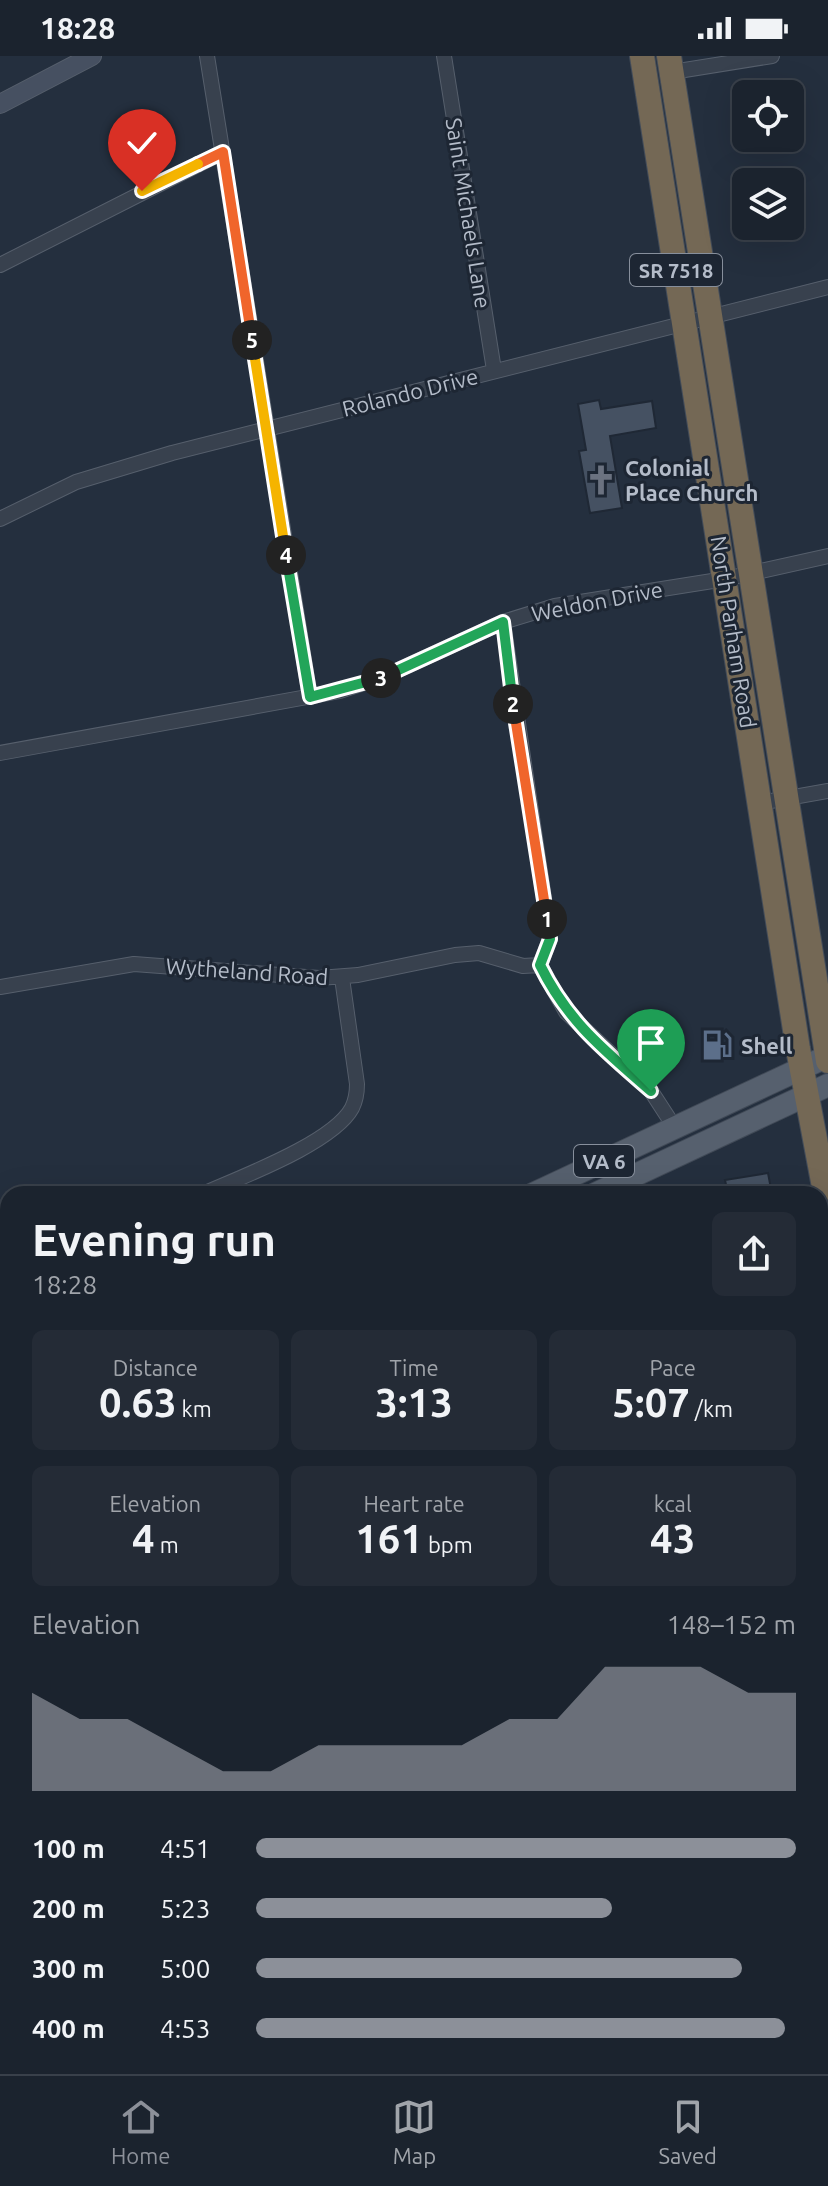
<!DOCTYPE html>
<html lang="en">
<head>
<meta charset="utf-8">
<style>
  body { margin:0; font-family:Ubuntu,sans-serif; background:#242b36; color:#f1f3f6; height:100vh; display:flex; flex-direction:column; font-size:30px; white-space:nowrap }
  * { box-sizing:border-box; margin:0 }
  p { font-size:26px; color:#a0a4aa }
  .icon { flex:none; width:44px; height:44px; fill:none; stroke:currentColor; stroke-width:2; stroke-linecap:round; stroke-linejoin:round }
  .map { position:relative; flex:1; overflow:hidden }
  .side { position:absolute; left:0px; top:1130px; width:828px; height:888px; display:flex; flex-direction:column; background:#1b232e; border-radius:24px 24px 0 0; box-shadow:0 8px 32px #0002,0 0 0 2px #39404a }
  .side>* { flex:none }
  .fabs { position:absolute; left:732px; top:24px; display:grid; gap:16px }
  .fabs a { display:grid; place-items:center; width:72px; height:72px; border-radius:12px; background:#1b232e; box-shadow:0 8px 32px #0002,0 0 0 2px #39404a; font-size:40px }
  .pin { position:absolute; display:grid; place-items:center; width:68px; height:68px; color:#fff; margin:-82px -34px; border-radius:50% 50% 50% 0; rotate:-45deg; box-shadow:0 0 8px #0007 }
  .pin .icon { rotate:45deg }
  .km { position:absolute; width:40px; height:40px; margin:-20px; border-radius:50%; background:#222; color:#fff; font-size:22px; line-height:40px; text-align:center }
  .round { display:grid; place-items:center; flex:none; width:84px; height:84px; border-radius:12px; background:#242b36 }
  .headline { display:flex; align-items:center; justify-content:space-between; height:136px; padding:0 32px }
  h1 { font-size:44px; font-weight:600; line-height:60px }
  .stats { display:grid; grid-template-columns:repeat(3,1fr); gap:12px; height:136px; padding:8px 32px }
  .stats div { display:grid; align-content:center; border-radius:12px; background:#242b36; text-align:center }
  .stats b { font-size:40px; font-weight:600 }
  .stats small { font-size:22px; font-weight:400 }
  .stats p { font-size:22px }
  .chart { height:224px; padding:16px 32px }
  .chart p { display:flex; justify-content:space-between }
  .chart svg { width:100%; height:144px; margin-top:8px; fill:#8c9099; opacity:.7 }
  ul { padding:0 32px; list-style:none; font-size:26px }
  li { display:grid; grid-template-columns:128px 96px 1fr; align-items:center; height:60px }
  li i { height:20px; border-radius:10px; background:#8c9099 }
  .status { display:flex; justify-content:space-between; align-items:center; height:56px; padding:0 40px; background:#1b232e; direction:ltr }
  .status svg { height:22px; fill:currentColor }
  .tabs { display:flex; justify-content:space-around; align-items:center; height:112px; border-top:2px solid #39404a; background:#1b232e; font-size:22px; color:#a0a4aa }
  .tabs a { display:grid; justify-items:center; gap:4px }
  .tabs .current { color:#8c9099 }
  .map>svg:first-child { display:block }
  .building { fill:#455162; stroke:#1f2835; stroke-width:2 }
  .lines { fill:none; stroke-linecap:round; stroke-linejoin:round }
  .street-casing { stroke:#565f6c; stroke-width:16 }
  .secondary-casing { stroke:#565f6c; stroke-width:20 }
  .primary-casing { stroke:#414a57; stroke-width:24 }
  .highway-casing { stroke:#434c59; stroke-width:26 }
  .street { stroke:#38414e; stroke-width:14 }
  .secondary { stroke:#465061; stroke-width:18 }
  .primary { stroke:#56606e; stroke-width:22 }
  .highway { stroke:#746855; stroke-width:24 }
  .split-1-casing { stroke:#fff; stroke-width:16 }
  .split-2-casing { stroke:#fff; stroke-width:16 }
  .split-3-casing { stroke:#fff; stroke-width:16 }
  .split-4-casing { stroke:#fff; stroke-width:16 }
  .split-5-casing { stroke:#fff; stroke-width:16 }
  .split-6-casing { stroke:#fff; stroke-width:16 }
  .split-7-casing { stroke:#fff; stroke-width:16 }
  .split-1 { stroke:#22a559; stroke-width:10 }
  .split-2 { stroke:#f0652b; stroke-width:10 }
  .split-3 { stroke:#22a559; stroke-width:10 }
  .split-4 { stroke:#22a559; stroke-width:10 }
  .split-5 { stroke:#f5b400; stroke-width:10 }
  .split-6 { stroke:#f0652b; stroke-width:10 }
  .split-7 { stroke:#f5b400; stroke-width:10 }
  .labels { text-anchor:middle; dominant-baseline:central; stroke-width:6; stroke-linejoin:round; paint-order:stroke }
  .shield { fill:#1d2633; stroke:#878f9c; stroke-width:2 }
  .shield-label { font-size:20px; font-weight:bold; fill:#b4bcc9 }
  .street-label { font-size:22px; fill:#b4bcc9; stroke:#1d2633 }
  .poi-label { font-size:22px; font-weight:bold; fill:#b4bcc9; stroke:#1d2633; text-anchor:start }
</style>
</head>
<body>
<div class="status"><b>18:28</b><svg viewBox="0 0 49 12"><path d="M0 12V9h3v3zM5 12V6h3v6zM10 12V3h3v9zM15 12V0h3v12zM26 1h20v11H26zM47 4h2v5h-2z"/></svg></div>
<div class="map">
<svg width="828" height="2018" viewBox="0 0 828 2018">
  <rect width="100%" height="100%" fill="#242f3e"/>
  <!-- building -->
  <path class="building" d="M599,344L601,353L652,345L656,372L610,380L622,452L590,457L579,395L586,394L578,348Z
    M768,1117L772,1138H728L725,1124Z"/>
  <g class="lines">
    <!-- street casing -->
    <g class="street-casing">
      <path id="street" d="M207,0L310,641
        M444,0L494,314
        M672,16L772,0
        M0,209L223,96
        M0,463L76,426L172,397L828,231
        M503,566L550,883L540,909L566,956L651,1035L675,1072
        M0,697L340,635L385,620L503,566L555,550L725,523L828,500
        M760,747L828,735
        M0,931L134,908L319,922L358,919L455,899L479,897L523,910L540,909
        M203,1138C241,1121 333,1087 352,1052C356,1044 357,1036 357,1028L342,922
        M0,1234L8,1230
        M820,1519L828,1521
        M0,1524L8,1522
        M820,1778L828,1779
        M0,1799L8,1797
        M14,2018L29,2010
        M485,2018L494,2010"/>
    </g>
    <!-- secondary casing -->
    <g class="secondary-casing">
      <path id="secondary" d="M0,48L92,0"/>
    </g>
    <!-- primary casing -->
    <g class="primary-casing">
      <path id="primary" d="M533,1138L828,1000
        M595,1138L828,1029
        M0,1385L8,1381
        M0,1416L8,1412"/>
    </g>
    <!-- highway casing -->
    <g class="highway-casing">
      <path id="highway" d="M642,0L798,993L828,1152
        M669,0L828,1005
        M820,1912L828,1891
        M820,1980L828,1962
        M771,2018L775,2010
        M801,2018L805,2010"/>
    </g>
    <!-- street -->
    <use href="#street" class="street"/>
    <!-- secondary -->
    <use href="#secondary" class="secondary"/>
    <!-- primary -->
    <use href="#primary" class="primary"/>
    <!-- highway -->
    <use href="#highway" class="highway"/>
  </g>
  <g class="lines">
    <!-- split-1 casing -->
    <g class="split-1-casing">
      <path id="split-1" d="M547,863L550,883L540,909C568,966 604,994 651,1035"/>
    </g>
    <!-- split-2 casing -->
    <g class="split-2-casing">
      <path id="split-2" d="M513,648L547,863"/>
    </g>
    <!-- split-3 casing -->
    <g class="split-3-casing">
      <path id="split-3" d="M381,622L503,566L513,648"/>
    </g>
    <!-- split-4 casing -->
    <g class="split-4-casing">
      <path id="split-4" d="M286,499L310,641L381,622"/>
    </g>
    <!-- split-5 casing -->
    <g class="split-5-casing">
      <path id="split-5" d="M252,284L286,499"/>
    </g>
    <!-- split-6 casing -->
    <g class="split-6-casing">
      <path id="split-6" d="M198,108L223,96L252,284"/>
    </g>
    <!-- split-7 casing -->
    <g class="split-7-casing">
      <path id="split-7" d="M142,135L198,108"/>
    </g>
    <!-- split-1 -->
    <use href="#split-1" class="split-1"/>
    <!-- split-2 -->
    <use href="#split-2" class="split-2"/>
    <!-- split-3 -->
    <use href="#split-3" class="split-3"/>
    <!-- split-4 -->
    <use href="#split-4" class="split-4"/>
    <!-- split-5 -->
    <use href="#split-5" class="split-5"/>
    <!-- split-6 -->
    <use href="#split-6" class="split-6"/>
    <!-- split-7 -->
    <use href="#split-7" class="split-7"/>
  </g>
  <!-- icons -->
  <defs>
    <g id="church-bare" transform="scale(2.4)"><path d="M-1.2-6h2.4v3.5h3.3v2.4h-3.3V6h-2.4V-.1h-3.3v-2.4h3.3Z" fill="#6b7280" stroke="#1d2633" stroke-width="2.5" paint-order="stroke"/></g>
    <g id="fuel-bare" transform="scale(2.4)"><path d="M-5.5-6h7V0h2V4h1.3V-2.5L3-4.5l.8-.8L6-3V5H2.5V1h-1V6h-7ZM-4.2-4.7v3.2H.2V-4.7Z" fill="#5c6f8a" stroke="#1d2633" stroke-width="2.5" paint-order="stroke"/></g>
  </defs>
  <g fill-rule="evenodd">
    <use href="#church-bare" x="601" y="424"/>
    <use href="#fuel-bare" x="717" y="989"/>
  </g>
  <g class="labels">
    <!-- shield labels -->
    <g class="shield">
      <rect x="630" y="198" width="92" height="32" rx="6"/>
      <rect x="574" y="1089" width="60" height="32" rx="6"/>
    </g>
    <g class="shield-label">
      <text x="676" y="214">SR 7518</text>
      <text x="604" y="1105">VA 6</text>
    </g>
    <!-- street labels -->
    <g class="street-label">
      <text transform="translate(469 157) rotate(81)">Saint Michaels Lane</text>
      <text transform="translate(410 336) rotate(-14)">Rolando Drive</text>
      <text transform="translate(597 545) rotate(-11)">Weldon Drive</text>
      <text transform="translate(734 576) rotate(81)">North Parham Road</text>
      <text transform="translate(247 915) rotate(4)">Wytheland Road</text>
    </g>
    <!-- poi labels -->
    <g class="poi-label">
      <text x="625" y="411">Colonial<tspan x="625" dy="25">Place Church</tspan></text>
      <text x="741" y="989">Shell</text>
    </g>
  </g>
</svg>
<div class="fabs">
<a><svg class="icon" aria-label="locate" viewBox="0 0 24 24"><circle cx="12" cy="12" r="6"/><path d="M12 2v4M12 18v4M2 12h4M18 12h4"/></svg></a>
<a><svg class="icon" aria-label="layers" viewBox="0 0 24 24"><path d="M12 4l9 5-9 5-9-5zM3 14l9 5 9-5"/></svg></a>
</div>
<div class="pin" style="left:651px;top:1035px;background:#1e9e55"><svg class="icon" aria-label="arrive" viewBox="0 0 24 24"><path d="M6 21V4h12l-3 4 3 4H6"/></svg></div>
<div class="pin" style="left:142px;top:135px;background:#d93025"><svg class="icon" aria-label="check" viewBox="0 0 24 24"><path d="M5 12l5 5 9-10"/></svg></div>
<b class="km" style="left:547px;top:863px">1</b>
<b class="km" style="left:513px;top:648px">2</b>
<b class="km" style="left:381px;top:622px">3</b>
<b class="km" style="left:286px;top:499px">4</b>
<b class="km" style="left:252px;top:284px">5</b>
<section class="side">
<div class="headline"><div><h1>Evening run</h1><p>18:28</p></div><a class="round"><svg class="icon" aria-label="share" viewBox="0 0 24 24"><path d="M12 15V3M7 8l5-5 5 5M5 13v7h14v-7"/></svg></a></div>
<div class="stats">
<div><p>Distance</p><b>0.63<small> km</small></b></div>
<div><p>Time</p><b>3:13</b></div>
<div><p>Pace</p><b>5:07<small> /km</small></b></div>
</div>
<div class="stats">
<div><p>Elevation</p><b>4<small> m</small></b></div>
<div><p>Heart rate</p><b>161<small> bpm</small></b></div>
<div><p>kcal</p><b>43</b></div>
</div>
<div class="chart"><p><span>Elevation</span>148–152 m</p>
<svg viewBox="0 0 160 44" preserveAspectRatio="none"><path d="M0 44V14L10 22L20 22L30 30L40 38L50 38L60 30L70 30L80 30L90 30L100 22L110 22L120 6L130 6L140 6L150 14L160 14V44z"/></svg>
</div>
<ul>
<li><b>100 m</b>4:51<i style="width:100%"></i></li>
<li><b>200 m</b>5:23<i style="width:66%"></i></li>
<li><b>300 m</b>5:00<i style="width:90%"></i></li>
<li><b>400 m</b>4:53<i style="width:98%"></i></li>
</ul>
</section>
</div>
<nav class="tabs">
<a class="current"><svg class="icon" aria-label="home" viewBox="0 0 24 24"><path d="M3 11l9-7 9 7M6 9v11h12V9"/></svg>Home</a>
<a><svg class="icon" aria-label="map" viewBox="0 0 24 24"><path d="M3 6l6-2 6 2 6-2v14l-6 2-6-2-6 2zM9 4v14M15 6v14"/></svg>Map</a>
<a><svg class="icon" aria-label="saved" viewBox="0 0 24 24"><path d="M7 4h10v16l-5-4-5 4z"/></svg>Saved</a>
</nav>
</body>
</html>
